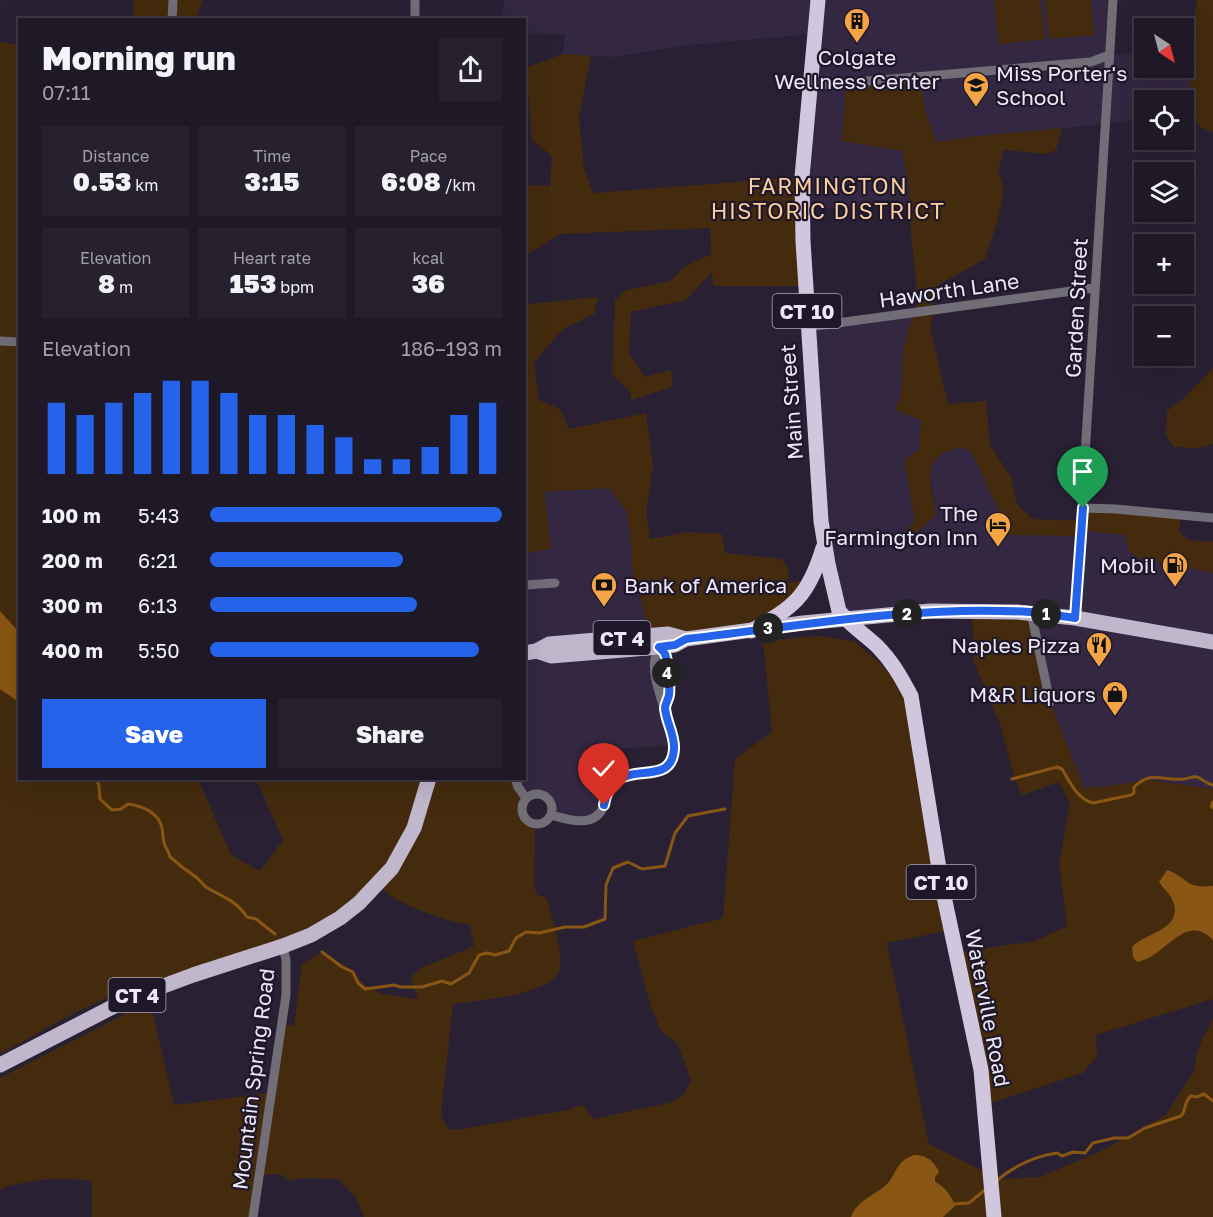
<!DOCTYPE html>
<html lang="en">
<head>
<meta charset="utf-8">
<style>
  body { margin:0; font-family:"Golos Text",sans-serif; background:#27212f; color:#f1f3f6; height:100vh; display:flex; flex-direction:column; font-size:22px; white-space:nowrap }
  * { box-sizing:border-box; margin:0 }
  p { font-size:20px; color:#a1a0a7 }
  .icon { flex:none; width:33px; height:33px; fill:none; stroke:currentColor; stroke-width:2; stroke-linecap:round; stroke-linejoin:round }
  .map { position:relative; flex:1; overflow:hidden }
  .side { position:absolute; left:18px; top:18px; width:508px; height:762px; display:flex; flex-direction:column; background:#1f1827; border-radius:0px; box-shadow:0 6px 24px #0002,0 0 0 2px #3c3744 }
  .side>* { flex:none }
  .needle { width:39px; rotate:144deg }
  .fabs { position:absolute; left:1134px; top:18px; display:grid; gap:12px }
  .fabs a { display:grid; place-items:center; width:60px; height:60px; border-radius:0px; background:#1f1827; box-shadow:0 6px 24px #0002,0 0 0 2px #3c3744; font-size:30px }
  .pin { position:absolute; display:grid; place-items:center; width:51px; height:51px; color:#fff; margin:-62px -26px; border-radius:50% 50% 50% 0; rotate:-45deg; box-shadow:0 0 6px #0007 }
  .pin .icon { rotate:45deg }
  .km { position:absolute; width:30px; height:30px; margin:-15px; border-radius:50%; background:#222; color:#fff; font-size:16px; line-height:30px; text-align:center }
  .round { display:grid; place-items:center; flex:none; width:63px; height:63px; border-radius:0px; background:#27212f }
  .headline { display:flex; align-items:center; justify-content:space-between; height:102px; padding:0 24px }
  h1 { font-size:33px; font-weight:800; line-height:45px }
  .metrics { display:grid; grid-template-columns:repeat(3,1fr); gap:9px; height:102px; padding:6px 24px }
  .metrics div { display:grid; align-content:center; border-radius:0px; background:#27212f; text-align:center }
  .metrics b { font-size:26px; font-weight:800 }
  .metrics small { font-size:16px; font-weight:400 }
  .metrics p { font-size:16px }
  .chart { height:168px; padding:12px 24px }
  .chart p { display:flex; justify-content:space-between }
  .chart svg { width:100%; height:108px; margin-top:6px; stroke:#2563eb; stroke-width:6 }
  .button { display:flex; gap:12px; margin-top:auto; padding:12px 24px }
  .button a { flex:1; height:69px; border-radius:0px; background:#2563eb; color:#fff; font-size:24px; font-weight:800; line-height:69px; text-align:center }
  .button a+a { background:#27212f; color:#f1f3f6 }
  ul { padding:0 24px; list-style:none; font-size:20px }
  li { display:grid; grid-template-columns:96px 72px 1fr; align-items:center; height:45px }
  li i { height:15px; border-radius:8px; background:#2563eb }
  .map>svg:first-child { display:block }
  .built { fill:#332741 }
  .green { fill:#442b0e }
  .water { fill:#895613 }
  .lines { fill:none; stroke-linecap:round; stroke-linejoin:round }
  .stream { stroke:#895613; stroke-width:3 }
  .minor { stroke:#726e78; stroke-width:9 }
  .primary { stroke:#c0b7cd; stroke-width:15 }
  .trunk { stroke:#d0c6de; stroke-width:15 }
  .route-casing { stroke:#fff; stroke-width:12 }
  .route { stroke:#2563eb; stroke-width:8 }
  .labels { text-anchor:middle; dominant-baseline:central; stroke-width:4.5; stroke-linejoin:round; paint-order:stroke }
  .shield { fill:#1f172a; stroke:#afa9b9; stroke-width:1.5 }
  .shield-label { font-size:20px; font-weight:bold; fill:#ede8f6 }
  .poi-label { font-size:21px; fill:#ede8f6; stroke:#1f172a; text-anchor:end }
  .street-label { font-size:21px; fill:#ede8f6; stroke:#1f172a }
  .neighbourhood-label { font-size:22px; letter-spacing:1.5px; fill:#fbce9f; stroke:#1f172a }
</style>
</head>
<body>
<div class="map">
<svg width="1213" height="1217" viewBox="0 0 1213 1217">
  <rect width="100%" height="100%" fill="#292034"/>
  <!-- built -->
  <path class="built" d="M504,0H1113L1109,54L1144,53V68H1184V51L1190,50L1189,114L1184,115V100H1144V119L1007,135L987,207L802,208L814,34L690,45L613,57L563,54L565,34H525V20H502Z
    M914,313L903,349L901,395L895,410L922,420L919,450L904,460L915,521L903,535L907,542L936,515L930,470L933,461L939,454L962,447L968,448L974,457L1010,535L1081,536L1088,531L1126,535L1140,559L1213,573V789L1150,780L1108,786L1084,788L1050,702L1031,612L845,619L836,602L808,327Z
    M610,488L627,512L632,551L631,564L649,629L659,647L665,707L674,745L617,749V759L624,775L616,779L604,805L585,821L551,815L552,805L549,800L545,796L535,794L526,798L515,779L525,778V553L551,549L544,492Z"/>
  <!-- green -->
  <path class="green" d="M134,0H202L197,19L133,20Z
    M994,0H1040L1045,39L999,44Z
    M1045,0H1091L1094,35L1049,39Z
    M1197,0H1213V132L1200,127L1189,114L1190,50Z
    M0,42L20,45V778L204,779L199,781L231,855L260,871L283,840L256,779H515L526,798C518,810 522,821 535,825L534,886L538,896H543L547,899C551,915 564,954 560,968C554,996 477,1000 453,1004L441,1115L448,1129L457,1130L567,1110L582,1105L594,1119L673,1102L684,1094L691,1081L678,1044L661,1031L651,1007L633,941L723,918L735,759L772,732L763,641L818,636L854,641L880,663L899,685L908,711L945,931L887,943L929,1144L999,1179L1040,1177L1101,1151L1166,1115L1195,1069L1196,1057L1201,1042L1213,1018V1217H364L357,1199L338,1179L300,1178L292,1181L279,1174L259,1175L253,1217H92V1181C60,1177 31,1179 0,1189V1078L150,1001L174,1105L271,1093L281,1026L294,1025L302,964L320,953L346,966L365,985L382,994L418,999L411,978L419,969L474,946L470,925C444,921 396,904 377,885L340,918L103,1011L109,997L76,1012L0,1054Z
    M563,54L591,56L579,117L584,169L593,193L802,177L806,286H713L712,272L686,300L631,312L629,353L645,377L671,370L673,387L631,400V393L612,374L615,300L626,290L670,281L686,266L711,254L710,228L560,234L525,256V236L530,231H525V185L550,186L552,156L532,140L528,94L525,93V68Z
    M922,76C919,99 929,121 936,142L969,137L1062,128L1056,150L1047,154L1004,150L998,170L1004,190L997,223L985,259L933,288L931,332L948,404L986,401L990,445L1011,477L1017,504L1032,519L1082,521L1081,536L1010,535L974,457C967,447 963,446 951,450C919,460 933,490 936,515L907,542L903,535L915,521L904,460L919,450L921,420L895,410L901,395L903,349L918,299L911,235L909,185L902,151L842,141L846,83Z
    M598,297L594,314L562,330L534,362L539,400L560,409L569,429L646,413L653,467L646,511L650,539L687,532L722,534L725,553L782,559L789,570L787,583L806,580L801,597L730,634L649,629L631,564L632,551L627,512L609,488L544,492L551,549L525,553V299L529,304Z
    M1213,368V444L1199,448L1173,447L1166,435L1167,411L1181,401Z
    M1089,508L1181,514L1179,532L1189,540L1213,542V573L1140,559L1129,551L1125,535L1088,531Z
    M972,612H1031L1050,702L1084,788L1108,786L1150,780L1213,789V999L1096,1035L1097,1056L1083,1073L984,1105L956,953L1035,941L1067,926L1059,864L1070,803L1059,782L1022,795L1014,777L1001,727L974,662Z"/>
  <!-- water -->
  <path class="water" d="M0,611L19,632V702L0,689Z
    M1167,870C1188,877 1184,889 1213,886V940C1185,911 1166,957 1137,962L1133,957L1132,947C1146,932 1188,929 1171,897C1168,892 1163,888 1159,882Z
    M914,1155C927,1155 934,1161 939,1172L935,1177V1182C945,1186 952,1197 955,1206L943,1217H851C857,1200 874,1196 886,1185C897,1175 894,1162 914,1155Z"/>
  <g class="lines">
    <!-- stream -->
    <path class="stream" d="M96,778L99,786L100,799L112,810L121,809L128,804C143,806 159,813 162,828C163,833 163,839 164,843C166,849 169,851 170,857C178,864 187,871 196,877C200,880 202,884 206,887C222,897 236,900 247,917L256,919L275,934
      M1012,779L1057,767L1062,769C1070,782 1077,799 1093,803L1131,795L1134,793V787C1152,770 1162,781 1183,779C1188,779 1192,776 1197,777C1204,779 1205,784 1213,785
      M1213,802L1211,806L1213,808
      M322,952L342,967L353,972L358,983L365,989L394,985L400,987H422L442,981L451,984L469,973L479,955L487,953L495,955L509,951L516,938L526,932L539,933L565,927H584L605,919L606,885L613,868L628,862L642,869L665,866L675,833L688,816L725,809
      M996,1181C1013,1167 1035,1156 1057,1153L1062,1156L1073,1152L1085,1153L1093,1143L1114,1138H1128L1145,1128L1181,1116C1187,1110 1183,1102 1191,1096L1197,1097L1204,1094L1213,1101
      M953,1204L969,1203L986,1189"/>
    <!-- minor -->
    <path class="minor" d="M172,20L173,0
      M415,20V0
      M809,86L1091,62L1109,55
      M808,327L1094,288
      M0,341L20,342
      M1083,508L1116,509L1213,518
      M525,585L555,583
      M1031,612L1050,702
      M1075,618L1113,0
      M515,778L518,787L526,798
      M522 809a15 15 0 1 1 30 0a15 15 0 1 1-30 0Z
      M551,815C568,820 596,829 604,805C606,796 607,787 615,780C629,768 652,779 667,765C692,742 639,681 659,647C671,662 671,689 665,707
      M253,1217L286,995V960L283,946"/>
    <!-- primary -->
    <path class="primary" d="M536,651L551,656L659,647L675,645L686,639L803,623L930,611L1017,612L1075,618L1213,642
      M525,653L536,651L549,644L668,634L686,639
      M0,1065L126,1000L193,975L283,946L311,935L340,918L359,903L392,868L414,828L429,778"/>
    <!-- trunk -->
    <path class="trunk" d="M818,0L802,177L803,241L821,521L828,564L839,611C850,625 864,634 877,646C892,661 901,677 911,696L942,887L981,1070L994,1217
      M751,631C794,607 808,597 823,548"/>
  </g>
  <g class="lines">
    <!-- route casing -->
    <g class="route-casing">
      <path id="route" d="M604,805C613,750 671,794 674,749C675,735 666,722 665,708C665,704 668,700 669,695C670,688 668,660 665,654C664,651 661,649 659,647L675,645L686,639C800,626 914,605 1030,612C1045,613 1060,616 1075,618L1083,508"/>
    </g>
    <!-- route -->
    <use href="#route" class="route"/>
  </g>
  <!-- icons -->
  <defs>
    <g id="building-pin" transform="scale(1.35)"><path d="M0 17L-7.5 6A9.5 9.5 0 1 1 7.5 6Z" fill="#f4a444" stroke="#1f172a"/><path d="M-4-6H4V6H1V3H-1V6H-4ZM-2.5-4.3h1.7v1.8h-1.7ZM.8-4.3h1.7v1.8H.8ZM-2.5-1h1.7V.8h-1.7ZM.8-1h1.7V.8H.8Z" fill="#111"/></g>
    <g id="school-pin" transform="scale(1.35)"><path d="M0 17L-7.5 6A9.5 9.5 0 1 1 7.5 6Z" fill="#f4a444" stroke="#1f172a"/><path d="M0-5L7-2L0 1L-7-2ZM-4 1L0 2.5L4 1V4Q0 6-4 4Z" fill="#111"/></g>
    <g id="hotel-pin" transform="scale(1.35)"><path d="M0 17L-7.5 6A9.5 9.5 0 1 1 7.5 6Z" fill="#f4a444" stroke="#1f172a"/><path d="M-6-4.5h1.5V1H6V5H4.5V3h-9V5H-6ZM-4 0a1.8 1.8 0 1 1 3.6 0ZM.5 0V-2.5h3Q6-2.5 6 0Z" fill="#111"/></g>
    <g id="fuel-pin" transform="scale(1.35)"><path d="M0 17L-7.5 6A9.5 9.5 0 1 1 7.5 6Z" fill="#f4a444" stroke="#1f172a"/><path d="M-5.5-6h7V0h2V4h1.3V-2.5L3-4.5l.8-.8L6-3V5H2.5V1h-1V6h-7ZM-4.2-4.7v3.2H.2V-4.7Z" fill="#111"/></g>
    <g id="bank-pin" transform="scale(1.35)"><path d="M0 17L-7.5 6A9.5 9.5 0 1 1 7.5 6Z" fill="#f4a444" stroke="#1f172a"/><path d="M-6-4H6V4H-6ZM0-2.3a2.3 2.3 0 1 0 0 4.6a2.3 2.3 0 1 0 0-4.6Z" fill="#111"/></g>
    <g id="restaurant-pin" transform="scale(1.35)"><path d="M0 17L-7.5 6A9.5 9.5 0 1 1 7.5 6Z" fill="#f4a444" stroke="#1f172a"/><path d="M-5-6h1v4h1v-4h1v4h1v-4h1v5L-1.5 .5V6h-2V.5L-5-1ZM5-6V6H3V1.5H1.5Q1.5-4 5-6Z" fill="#111"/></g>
    <g id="shop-pin" transform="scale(1.35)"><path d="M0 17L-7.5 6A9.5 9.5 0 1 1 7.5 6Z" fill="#f4a444" stroke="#1f172a"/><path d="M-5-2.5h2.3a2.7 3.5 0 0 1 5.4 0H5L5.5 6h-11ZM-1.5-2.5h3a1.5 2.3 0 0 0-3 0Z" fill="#111"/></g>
  </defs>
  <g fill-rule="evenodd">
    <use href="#building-pin" x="857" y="21"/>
    <use href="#school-pin" x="976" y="85"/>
    <use href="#hotel-pin" x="998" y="525"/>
    <use href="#fuel-pin" x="1175" y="565"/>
    <use href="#bank-pin" x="604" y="585"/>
    <use href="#restaurant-pin" x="1099" y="645"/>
    <use href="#shop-pin" x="1115" y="694"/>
  </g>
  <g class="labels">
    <!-- shield labels -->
    <g class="shield">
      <rect x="772.5" y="294" width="69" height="34" rx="4.5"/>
      <rect x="593.5" y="621" width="57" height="34" rx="4.5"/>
      <rect x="906.5" y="865" width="69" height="34" rx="4.5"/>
      <rect x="108.5" y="978" width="57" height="34" rx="4.5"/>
    </g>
    <g class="shield-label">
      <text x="807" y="311">CT 10</text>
      <text x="622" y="638">CT 4</text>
      <text x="941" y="882">CT 10</text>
      <text x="137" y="995">CT 4</text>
    </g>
    <!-- poi labels -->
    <g class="poi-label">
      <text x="857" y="57" text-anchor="middle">Colgate<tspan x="857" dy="24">Wellness Center</tspan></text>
      <text x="996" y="73" text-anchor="start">Miss Porter's<tspan x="996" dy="24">School</tspan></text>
      <text x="978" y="513">The<tspan x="978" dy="24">Farmington Inn</tspan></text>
      <text x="1156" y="565">Mobil</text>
      <text x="624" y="585" text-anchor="start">Bank of America</text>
      <text x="1080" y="645">Naples Pizza</text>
      <text x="1096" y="694">M&amp;R Liquors</text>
    </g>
    <!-- street labels -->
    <g class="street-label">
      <text transform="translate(949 290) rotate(-8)">Haworth Lane</text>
      <text transform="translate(1076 308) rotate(-87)">Garden Street</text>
      <text transform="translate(791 402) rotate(-94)">Main Street</text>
      <text transform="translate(988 1008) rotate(79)">Waterville Road</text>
      <text transform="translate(253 1079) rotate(-83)">Mountain Spring Road</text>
    </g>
    <!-- neighbourhood labels -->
    <g class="neighbourhood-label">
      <text x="828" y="185">FARMINGTON<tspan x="828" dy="25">HISTORIC DISTRICT</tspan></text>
    </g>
  </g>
</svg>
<div class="fabs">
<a><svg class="needle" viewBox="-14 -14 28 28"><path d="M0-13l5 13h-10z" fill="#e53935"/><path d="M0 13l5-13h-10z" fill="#a1a0a7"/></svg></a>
<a><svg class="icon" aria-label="locate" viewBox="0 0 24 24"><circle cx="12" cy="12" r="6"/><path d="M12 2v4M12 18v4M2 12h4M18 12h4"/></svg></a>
<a><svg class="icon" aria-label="layers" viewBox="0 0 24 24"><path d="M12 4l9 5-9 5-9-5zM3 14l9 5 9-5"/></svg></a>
<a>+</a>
<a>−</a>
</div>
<div class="pin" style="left:1083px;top:508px;background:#1e9e55"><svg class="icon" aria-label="arrive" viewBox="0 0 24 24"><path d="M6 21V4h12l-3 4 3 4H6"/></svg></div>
<div class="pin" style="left:604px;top:805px;background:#d93025"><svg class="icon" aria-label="check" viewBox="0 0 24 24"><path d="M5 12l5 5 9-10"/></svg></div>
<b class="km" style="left:1046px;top:614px">1</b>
<b class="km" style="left:907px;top:614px">2</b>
<b class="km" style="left:768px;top:628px">3</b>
<b class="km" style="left:667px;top:673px">4</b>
<section class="side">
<div class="headline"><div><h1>Morning run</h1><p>07:11</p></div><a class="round"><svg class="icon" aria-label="share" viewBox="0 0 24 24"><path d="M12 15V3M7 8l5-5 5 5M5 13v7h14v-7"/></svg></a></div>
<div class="metrics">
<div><p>Distance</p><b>0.53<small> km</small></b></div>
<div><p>Time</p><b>3:15</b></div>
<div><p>Pace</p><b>6:08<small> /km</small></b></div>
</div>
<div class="metrics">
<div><p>Elevation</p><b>8<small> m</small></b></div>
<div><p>Heart rate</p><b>153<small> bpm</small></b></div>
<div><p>kcal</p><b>36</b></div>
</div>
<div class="chart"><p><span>Elevation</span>186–193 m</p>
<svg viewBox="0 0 160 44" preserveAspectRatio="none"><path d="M5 44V15M15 44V20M25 44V15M35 44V11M45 44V6M55 44V6M65 44V11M75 44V20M85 44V20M95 44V24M105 44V29M115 44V38M125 44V38M135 44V33M145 44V20M155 44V15"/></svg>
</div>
<ul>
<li><b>100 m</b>5:43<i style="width:100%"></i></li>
<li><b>200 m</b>6:21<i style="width:66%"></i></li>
<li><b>300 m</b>6:13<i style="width:71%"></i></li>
<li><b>400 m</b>5:50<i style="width:92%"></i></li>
</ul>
<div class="button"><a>Save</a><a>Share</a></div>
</section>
</div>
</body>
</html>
